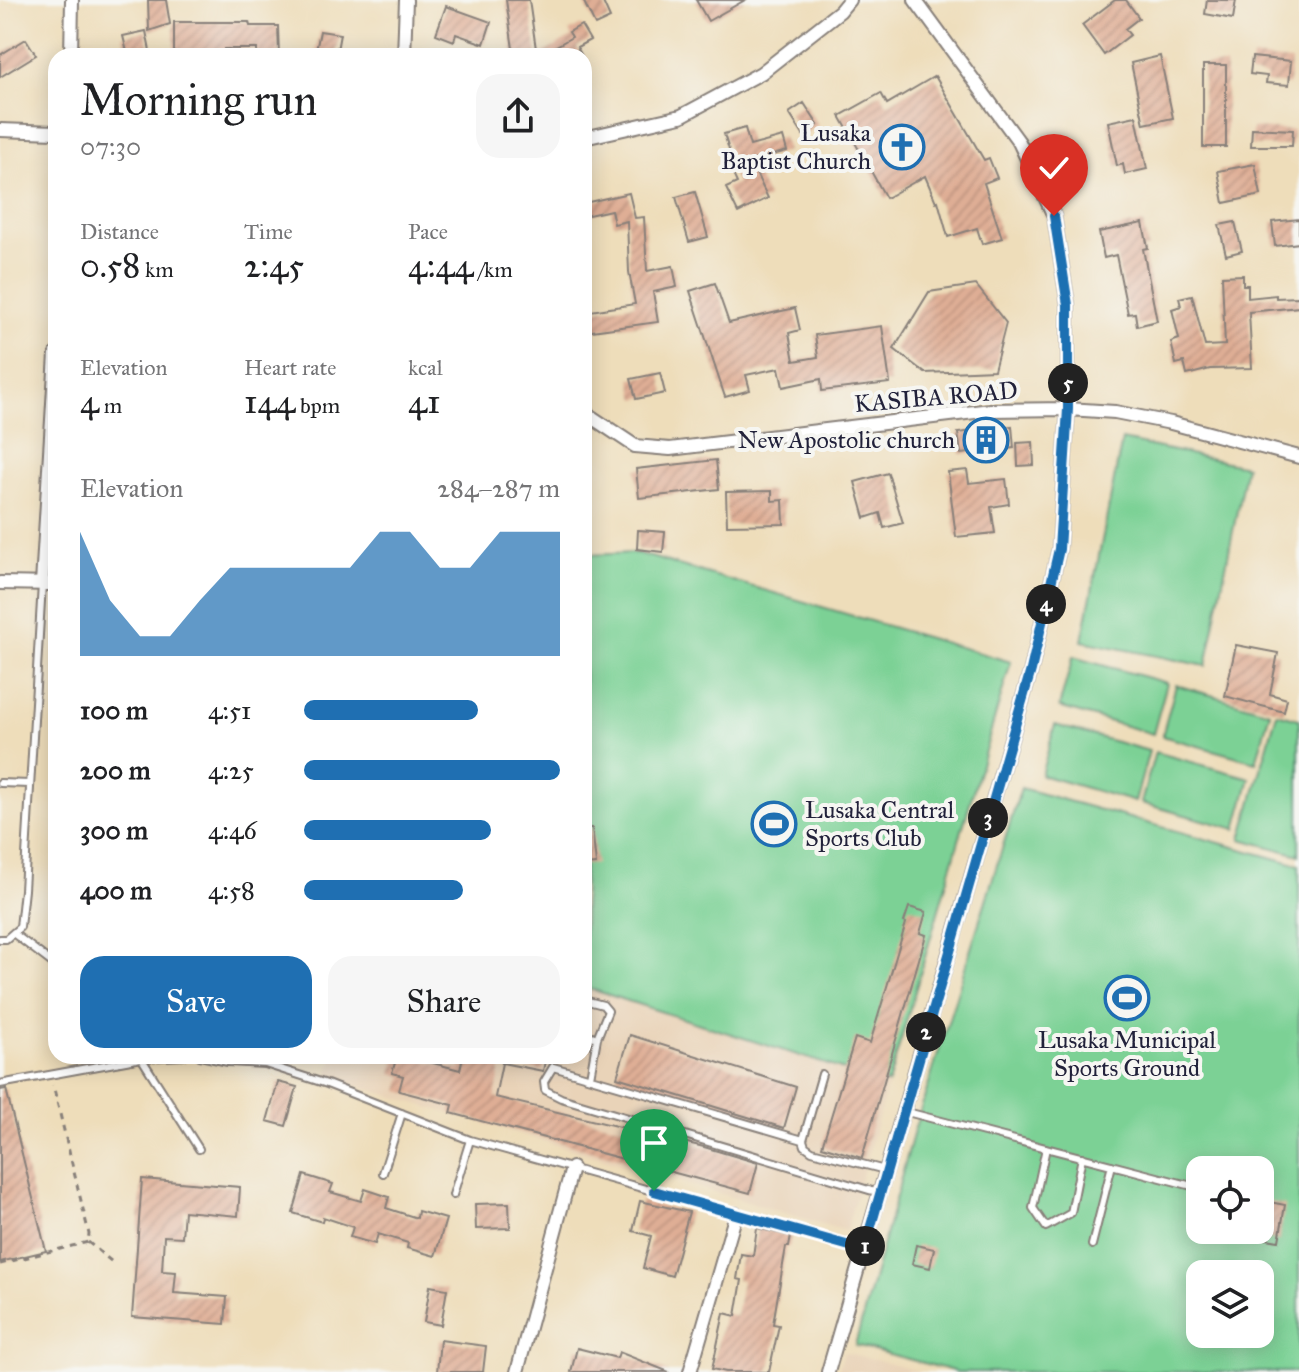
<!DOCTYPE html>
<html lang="en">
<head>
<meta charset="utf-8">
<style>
  body { margin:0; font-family:"IM FELL Great Primer",serif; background:#f6f6f6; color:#202124; height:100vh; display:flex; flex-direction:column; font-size:30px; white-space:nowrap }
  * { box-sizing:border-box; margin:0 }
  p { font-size:26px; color:#757577 }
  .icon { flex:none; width:44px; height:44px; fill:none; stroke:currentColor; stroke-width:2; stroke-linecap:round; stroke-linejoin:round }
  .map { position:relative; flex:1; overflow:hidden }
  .side { position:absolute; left:48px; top:48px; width:544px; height:1016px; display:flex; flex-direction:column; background:#fff; border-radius:24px; box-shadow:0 4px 20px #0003 }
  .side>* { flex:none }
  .fabs { position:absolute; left:1186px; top:1156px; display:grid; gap:16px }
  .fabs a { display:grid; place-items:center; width:88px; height:88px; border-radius:16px; background:#fff; box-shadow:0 4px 20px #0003; font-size:40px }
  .pin { position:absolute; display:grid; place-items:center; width:68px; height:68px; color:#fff; margin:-82px -34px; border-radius:50% 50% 50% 0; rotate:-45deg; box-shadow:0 0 8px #0007 }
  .pin .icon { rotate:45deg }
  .km { position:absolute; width:40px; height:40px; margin:-20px; border-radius:50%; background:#222; color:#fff; font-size:22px; line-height:40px; text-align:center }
  .round { display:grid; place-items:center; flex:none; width:84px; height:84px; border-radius:24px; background:#f6f6f6 }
  .overview { display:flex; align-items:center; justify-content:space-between; height:136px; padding:0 32px }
  h1 { font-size:44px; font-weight:600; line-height:60px }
  .figures { display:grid; grid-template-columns:repeat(3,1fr); gap:12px; height:136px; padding:8px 32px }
  .figures div { display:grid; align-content:center }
  .figures b { font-size:34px; font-weight:600 }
  .figures small { font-size:22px; font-weight:400 }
  .figures p { font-size:22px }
  .chart { height:224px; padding:16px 32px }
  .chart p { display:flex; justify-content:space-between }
  .chart svg { width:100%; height:144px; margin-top:8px; fill:#1f6fb2; opacity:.7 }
  .button { display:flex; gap:16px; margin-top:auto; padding:16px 32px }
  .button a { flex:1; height:92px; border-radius:24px; background:#1f6fb2; color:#fff; font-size:32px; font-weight:600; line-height:92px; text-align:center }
  .button a+a { background:#f6f6f6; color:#202124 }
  ul { padding:0 32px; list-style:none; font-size:26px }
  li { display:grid; grid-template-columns:128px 96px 1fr; align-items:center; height:60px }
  li i { height:20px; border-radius:10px; background:#1f6fb2 }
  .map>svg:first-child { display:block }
  .built { fill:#e9d3b8 }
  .grass { fill:#7bd195; stroke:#4e7a68; stroke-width:2; fill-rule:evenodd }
  .building { fill:url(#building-hatch) }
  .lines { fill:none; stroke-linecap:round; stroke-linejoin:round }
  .lane-casing { stroke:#88807a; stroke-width:10 }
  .street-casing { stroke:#88807a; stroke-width:16 }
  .path { stroke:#88807a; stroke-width:3; stroke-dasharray:6 6; stroke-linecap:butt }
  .lane { stroke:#fff; stroke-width:6 }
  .street { stroke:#fff; stroke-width:12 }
  .route-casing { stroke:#fff; stroke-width:16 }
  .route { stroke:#1f6fb2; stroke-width:10 }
  .labels { text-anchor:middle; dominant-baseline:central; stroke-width:8; stroke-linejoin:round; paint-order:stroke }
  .poi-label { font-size:24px; fill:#22223b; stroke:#f6f6f2; text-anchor:end }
  .street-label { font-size:24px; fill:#22223b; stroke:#f6f6f2 }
</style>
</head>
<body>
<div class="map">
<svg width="1299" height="1372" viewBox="0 0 1299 1372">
  <defs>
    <pattern id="building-hatch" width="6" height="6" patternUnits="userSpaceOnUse" patternTransform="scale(2)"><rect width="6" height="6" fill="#dfae95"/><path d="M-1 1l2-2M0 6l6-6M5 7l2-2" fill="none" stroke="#bf9581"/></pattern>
  </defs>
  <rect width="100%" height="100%" fill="#f6f6f2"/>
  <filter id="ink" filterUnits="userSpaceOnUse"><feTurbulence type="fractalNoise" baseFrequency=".0125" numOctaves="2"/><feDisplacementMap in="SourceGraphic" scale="16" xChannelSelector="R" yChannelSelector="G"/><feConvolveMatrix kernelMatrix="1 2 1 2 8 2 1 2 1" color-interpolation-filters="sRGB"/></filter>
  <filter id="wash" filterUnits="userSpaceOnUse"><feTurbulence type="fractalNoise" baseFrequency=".006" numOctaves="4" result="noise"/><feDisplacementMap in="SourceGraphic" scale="32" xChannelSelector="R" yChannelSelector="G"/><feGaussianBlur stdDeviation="1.8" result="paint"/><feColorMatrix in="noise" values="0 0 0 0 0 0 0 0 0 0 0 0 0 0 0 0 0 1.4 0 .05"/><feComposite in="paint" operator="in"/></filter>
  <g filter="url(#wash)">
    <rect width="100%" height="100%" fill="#eeddba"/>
    <!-- built -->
    <path class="built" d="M584,987L888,1084L846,1231L327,1077L334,1056H584Z
      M844,1352L922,1372H838Z"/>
    <!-- grass -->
    <path class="grass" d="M1122,440L1246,466L1206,666L1082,641Z
      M637,553L1011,662L888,1084L584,987V555Z
      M1073,657L1167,683L1153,734L1059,707Z
      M1176,685L1270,712L1256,762L1162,736Z
      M1277,713L1299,719V855L1241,839Z
      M1055,725L1149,751L1135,802L1041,775Z
      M1155,752L1250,778L1236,829L1141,803Z
      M1021,788L1299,865V1372H957L855,1345L914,1131ZM1200,1170H1260V1230H1200ZM1200,1274H1260V1334H1200Z"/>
    <g id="blocks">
      <!-- building -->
      <path class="building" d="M148,0H166L170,24L149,31Z
        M506,0H529L537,56H514Z
        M583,0H602L610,18L595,25Z
        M696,0H745L708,21Z
        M1115,0H1126L1139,18L1125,29L1130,35L1104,55L1082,25Z
        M1207,0H1236L1233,19L1205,14Z
        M446,6L491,22L484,44L456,34L454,41L436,34Z
        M174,22H249L250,26H278L279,56H257V49H224V56H174Z
        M581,25L590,40L577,47L582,56H539L572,37L569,32Z
        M146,31L151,56H128L123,36Z
        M320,31L340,34L336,56H315Z
        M26,39L36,55L0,77V55Z
        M1160,56L1173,118L1144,124L1131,63Z
        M1252,57L1291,61L1289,85L1266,83L1267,76L1250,74Z
        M1203,65H1226V147H1203Z
        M935,76L984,160L989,158L997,178L984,183L1002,238L982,244L977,228L948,237L938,201L936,202L925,176L886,198L840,116L881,93L887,104Z
        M804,103L818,125L803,135L789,113Z
        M1136,116L1147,169L1125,174L1123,164L1117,166L1108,122Z
        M745,128L750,146L783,137L787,151L750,161L768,198L738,213L726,188L737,183L730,168L734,166L724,134Z
        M1252,128L1293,130L1292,146H1251Z
        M1255,164L1261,195L1224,203L1218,171Z
        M695,192L708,237L689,242L676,197Z
        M629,193L635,218L644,217L647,271L673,266L677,287L653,292L658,322L584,332V312L635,304L629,272L627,221L614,224L611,210L584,216V203Z
        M1299,219V243L1275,246L1272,222Z
        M1235,222L1242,251L1226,255L1219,225Z
        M1143,223L1148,248L1143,249L1157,321L1137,326L1135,313L1128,314L1116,255L1104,258L1099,232Z
        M1243,275V285H1248V298L1276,295V298L1299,297V307L1249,312L1252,368L1210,369L1187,375L1184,362L1176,364L1171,342L1179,339L1172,309L1181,306L1179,298L1192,295L1205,346L1225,345L1222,276Z
        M715,283L729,323L795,308L800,330L789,333L794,361L818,357L815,335L882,326L890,383L822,391L821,379L783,387L779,368L746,375L750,390L725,397L690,291Z
        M976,285L1006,323L994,370L925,373L894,349L929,292Z
        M660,373L665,393L636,399L631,379Z
        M1012,426L1014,448L961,454L958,433Z
        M1033,442L1034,465L1018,466L1017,443Z
        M716,460L719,489L639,498L636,469Z
        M967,470L969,483L1006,479L1009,504L991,507L995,533L956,537L948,472Z
        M888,473L903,523L884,528L880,513L865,518L855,482Z
        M772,491V501L783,500L784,524L727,525L726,492Z
        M638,530L665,532L663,552L637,549Z
        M1236,645L1278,653L1270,694L1287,699L1284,712L1225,696Z
        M584,828H592L596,864L584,865Z
        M909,907L926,912L920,933L926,935L862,1158L822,1146L855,1038L870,1043L906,923L904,922Z
        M630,1035L796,1087L784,1128L617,1077Z
        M397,1056H406L460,1070L463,1056H546L543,1071L502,1063L495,1097L704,1147L758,1163L750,1193L451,1113L453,1105L399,1091L403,1076L392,1073Z
        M278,1082L297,1087L286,1126L267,1121Z
        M6,1089L46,1251L0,1262V1090Z
        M304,1175L333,1184L330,1192L361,1201L365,1189L389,1197L386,1208L417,1218L418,1211L446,1219L435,1256L407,1248L408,1243L378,1234L375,1244L350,1237L353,1227L323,1217L322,1222L293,1213Z
        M142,1179L240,1187L238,1216L184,1211L182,1237L164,1236L162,1271L176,1272L174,1293L227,1297L225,1324L132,1317Z
        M1260,1200L1285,1205L1279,1241L1260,1238Z
        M640,1201L689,1212L672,1276L643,1268L651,1236L633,1231Z
        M509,1203L510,1228L476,1229L475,1204Z
        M757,1228L791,1236L789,1247H786L773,1324L779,1325L769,1372H726L712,1369L724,1313L736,1316L742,1280L737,1279L741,1254L753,1256Z
        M916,1245L934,1249L930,1268L912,1264Z
        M430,1286L447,1289L441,1325L424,1322Z
        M440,1340L486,1346L483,1372H437Z
        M577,1348L617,1358L619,1352L669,1372H571Z"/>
    </g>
  </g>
  <g filter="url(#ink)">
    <use href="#blocks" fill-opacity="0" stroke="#88807a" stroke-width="2"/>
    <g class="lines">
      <!-- lane casing -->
      <g class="lane-casing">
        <path id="lane" d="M0,783L30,784
          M13,933L56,966
          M0,939H6L20,927L24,890L42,584
          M584,1000L603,1005L608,1011L597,1038
          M584,1033L597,1038L590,1077
          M140,1056L199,1149
          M200,1056L228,1062L265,1064L327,1084L470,1140
          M0,1084L142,1058L184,1056
          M903,1111L1196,1187
          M803,1140L822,1074
          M1046,1148L1033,1208L1046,1227L1071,1213L1082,1157
          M383,1173L402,1113
          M879,1193L561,1098L545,1090L544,1082L553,1067L803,1140L805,1146L812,1151L885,1170
          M453,1195L470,1140L864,1250
          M1092,1245L1112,1165"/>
      </g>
      <!-- street casing -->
      <g class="street-casing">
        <path id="street" d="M71,56L72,0
          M404,56L406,0
          M0,130L56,132
          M584,138L681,116L761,73L840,11L849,0
          M584,412L635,446L670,449L991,410L1068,409L1115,412L1171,423L1299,457
          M0,583L56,584
          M42,584L56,354
          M517,1372L572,1168
          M690,1372L736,1214
          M828,1372L1031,670L1059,549L1068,409V305L1054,216L1019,142L915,0"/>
      </g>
      <!-- path -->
      <path class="path" d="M88,1242L112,1262
        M0,1264L88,1242L89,1234L53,1085"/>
      <!-- lane -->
      <use href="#lane" class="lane"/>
      <!-- street -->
      <use href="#street" class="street"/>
    </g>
  </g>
  <g class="lines" filter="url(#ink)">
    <!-- route casing -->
    <g class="route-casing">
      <path id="route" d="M654,1191L864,1250L1031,670L1059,549L1068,409V305L1054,216"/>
    </g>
    <!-- route -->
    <use href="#route" class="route"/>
  </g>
  <!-- icons -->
  <defs>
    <g id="church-ring" transform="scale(2.3)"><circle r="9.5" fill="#f6f6f2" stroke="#1f6fb2" stroke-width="1.5"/><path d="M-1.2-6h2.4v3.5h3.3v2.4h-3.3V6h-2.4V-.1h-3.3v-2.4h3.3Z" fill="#1f6fb2"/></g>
    <g id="building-ring" transform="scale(2.3)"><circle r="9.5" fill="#f6f6f2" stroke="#1f6fb2" stroke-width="1.5"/><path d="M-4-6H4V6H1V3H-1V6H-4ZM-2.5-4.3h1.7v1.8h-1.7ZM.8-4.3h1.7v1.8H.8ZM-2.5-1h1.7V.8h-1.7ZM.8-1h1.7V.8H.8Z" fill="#1f6fb2"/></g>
    <g id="stadium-ring" transform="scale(2.3)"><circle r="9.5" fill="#f6f6f2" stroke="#1f6fb2" stroke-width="1.5"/><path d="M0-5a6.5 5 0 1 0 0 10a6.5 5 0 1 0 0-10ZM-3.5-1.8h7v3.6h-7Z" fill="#1f6fb2"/></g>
  </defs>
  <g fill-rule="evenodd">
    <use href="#church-ring" x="902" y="147"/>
    <use href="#building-ring" x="986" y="440"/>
    <use href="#stadium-ring" x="774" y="824"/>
    <use href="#stadium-ring" x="1127" y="998"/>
  </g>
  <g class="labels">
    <!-- poi labels -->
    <g class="poi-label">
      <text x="871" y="133">Lusaka<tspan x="871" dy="28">Baptist Church</tspan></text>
      <text x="955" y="440">New Apostolic church</text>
      <text x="805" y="810" text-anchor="start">Lusaka Central<tspan x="805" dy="28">Sports Club</tspan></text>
      <text x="1127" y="1040" text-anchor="middle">Lusaka Municipal<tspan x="1127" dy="28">Sports Ground</tspan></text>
    </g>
    <!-- street labels -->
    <g class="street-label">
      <text transform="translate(936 397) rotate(-5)">KASIBA ROAD</text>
    </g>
  </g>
</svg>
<div class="fabs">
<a><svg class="icon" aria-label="locate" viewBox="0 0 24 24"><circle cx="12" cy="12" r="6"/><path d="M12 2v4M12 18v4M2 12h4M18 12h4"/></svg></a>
<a><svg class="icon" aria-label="layers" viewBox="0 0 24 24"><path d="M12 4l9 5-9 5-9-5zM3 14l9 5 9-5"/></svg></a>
</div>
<div class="pin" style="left:654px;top:1191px;background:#1e9e55"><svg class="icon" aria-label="arrive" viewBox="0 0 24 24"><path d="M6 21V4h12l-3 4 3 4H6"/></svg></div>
<div class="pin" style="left:1054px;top:216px;background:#d93025"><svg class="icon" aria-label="check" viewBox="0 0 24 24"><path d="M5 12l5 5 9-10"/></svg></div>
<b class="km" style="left:865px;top:1246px">1</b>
<b class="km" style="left:926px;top:1032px">2</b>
<b class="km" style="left:988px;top:818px">3</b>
<b class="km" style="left:1046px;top:604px">4</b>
<b class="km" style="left:1068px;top:383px">5</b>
<section class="side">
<div class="overview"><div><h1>Morning run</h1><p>07:30</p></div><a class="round"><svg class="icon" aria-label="share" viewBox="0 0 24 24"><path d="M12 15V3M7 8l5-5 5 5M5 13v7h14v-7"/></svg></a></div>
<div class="figures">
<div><p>Distance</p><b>0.58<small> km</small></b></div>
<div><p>Time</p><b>2:45</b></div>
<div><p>Pace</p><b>4:44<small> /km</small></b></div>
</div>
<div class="figures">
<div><p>Elevation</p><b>4<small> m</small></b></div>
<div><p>Heart rate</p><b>144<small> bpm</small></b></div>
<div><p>kcal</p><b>41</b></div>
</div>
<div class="chart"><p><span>Elevation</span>284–287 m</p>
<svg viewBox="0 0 160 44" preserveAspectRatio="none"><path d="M0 44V6L10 27L20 38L30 38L40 27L50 17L60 17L70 17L80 17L90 17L100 6L110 6L120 17L130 17L140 6L150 6L160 6V44z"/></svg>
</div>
<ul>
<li><b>100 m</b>4:51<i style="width:68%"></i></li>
<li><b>200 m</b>4:25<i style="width:100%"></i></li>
<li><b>300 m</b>4:46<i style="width:73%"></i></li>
<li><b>400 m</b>4:58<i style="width:62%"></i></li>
</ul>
<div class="button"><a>Save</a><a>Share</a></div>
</section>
</div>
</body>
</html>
